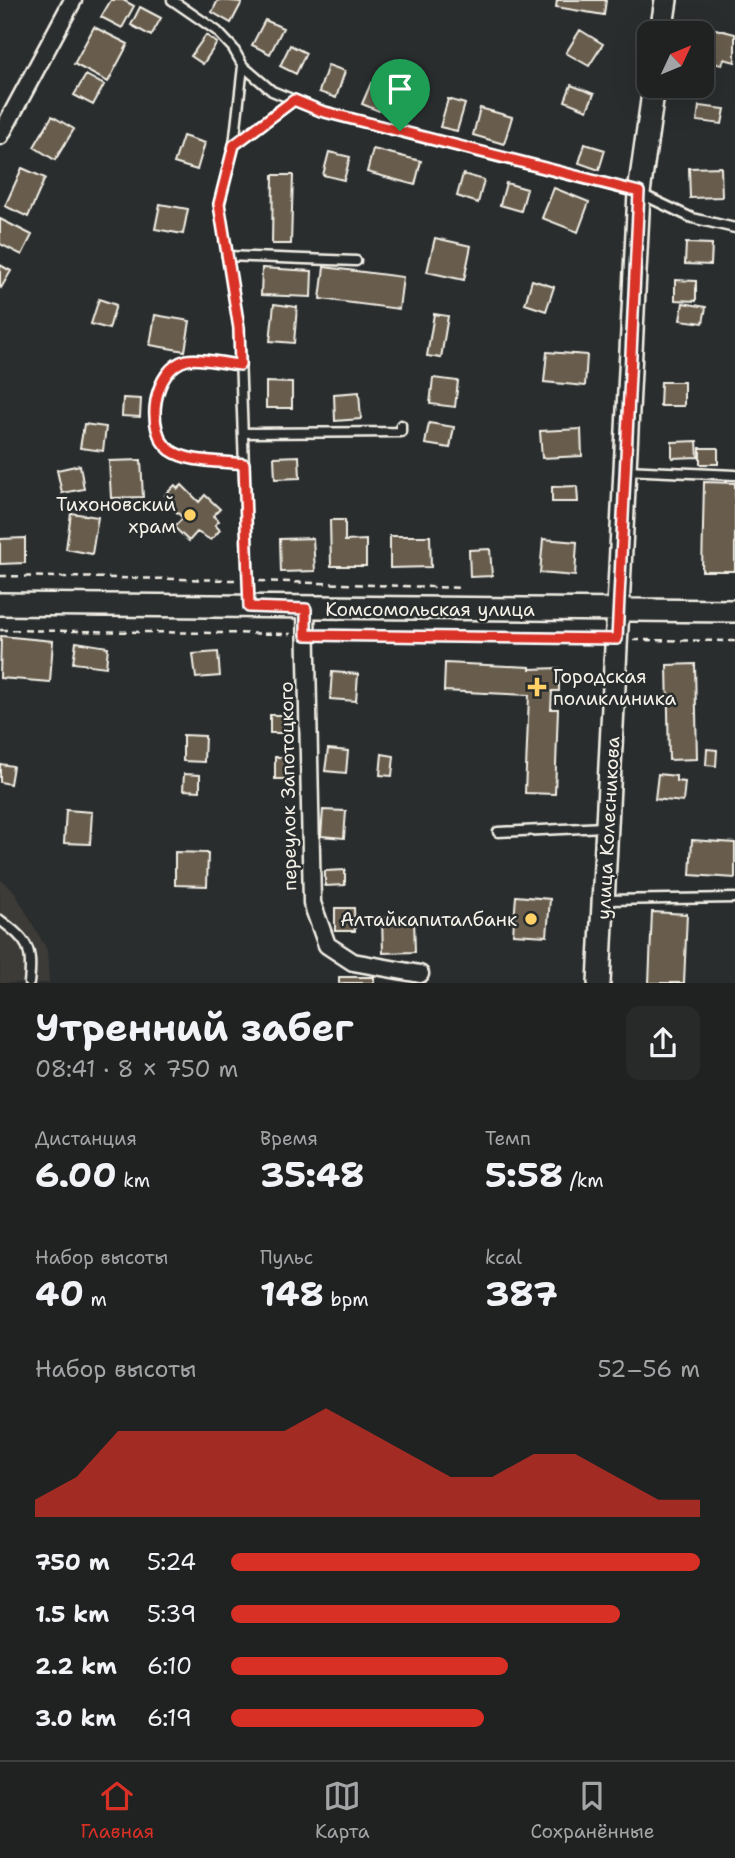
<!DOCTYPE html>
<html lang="ru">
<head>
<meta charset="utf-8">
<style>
  body { margin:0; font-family:"Shantell Sans",sans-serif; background:#282a2a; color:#f1f3f6; height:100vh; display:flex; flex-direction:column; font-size:26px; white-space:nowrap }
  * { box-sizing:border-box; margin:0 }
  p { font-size:23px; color:#a2a4a5 }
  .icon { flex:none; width:38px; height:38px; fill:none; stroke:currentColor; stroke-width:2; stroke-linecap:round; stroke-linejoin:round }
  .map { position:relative; height:983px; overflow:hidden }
  .drawer { display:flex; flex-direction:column; background:#202222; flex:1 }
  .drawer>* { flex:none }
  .needle { width:46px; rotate:46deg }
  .buttons { position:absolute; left:637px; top:21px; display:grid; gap:14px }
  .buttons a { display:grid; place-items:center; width:77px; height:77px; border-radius:14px; background:#202222; box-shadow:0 7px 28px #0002,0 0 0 2px #3d3f40; font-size:35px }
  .pin { position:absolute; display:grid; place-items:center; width:60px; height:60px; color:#fff; margin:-72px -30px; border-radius:50% 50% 50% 0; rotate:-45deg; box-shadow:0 0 7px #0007 }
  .pin .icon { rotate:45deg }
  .round { display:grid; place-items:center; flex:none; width:74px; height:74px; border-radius:14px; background:#282a2a }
  .overview { display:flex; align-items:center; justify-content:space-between; height:119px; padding:0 35px }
  h1 { font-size:38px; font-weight:700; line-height:52px }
  .metrics { display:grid; grid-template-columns:repeat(3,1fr); gap:10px; height:119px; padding:7px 35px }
  .metrics div { display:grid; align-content:center }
  .metrics b { font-size:35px; font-weight:700 }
  .metrics small { font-size:19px; font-weight:400 }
  .metrics p { font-size:19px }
  .chart { height:196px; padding:14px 35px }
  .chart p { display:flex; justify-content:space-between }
  .chart svg { width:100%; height:126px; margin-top:7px; fill:#d93025; opacity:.7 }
  ul { padding:0 35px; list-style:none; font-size:23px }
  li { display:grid; grid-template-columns:112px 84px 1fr; align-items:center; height:52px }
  li i { height:18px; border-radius:9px; background:#d93025 }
  .tabs { display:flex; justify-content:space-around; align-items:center; height:98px; border-top:2px solid #3d3f40; background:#202222; font-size:19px; color:#a2a4a5 }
  .tabs a { display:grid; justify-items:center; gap:4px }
  .tabs .active { color:#d93025 }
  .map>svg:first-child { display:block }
  .built { fill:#3c3b38 }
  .building { fill:#675d4e; stroke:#f4f1e8; stroke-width:2 }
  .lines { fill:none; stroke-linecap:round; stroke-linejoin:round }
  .lane-casing { stroke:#f4f1e8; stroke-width:13 }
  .street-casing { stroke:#f4f1e8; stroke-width:21 }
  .secondary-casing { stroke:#f4f1e8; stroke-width:26 }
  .path { stroke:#f4f1e8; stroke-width:2.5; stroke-dasharray:7 5; stroke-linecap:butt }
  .lane { stroke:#2a2d2e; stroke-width:8 }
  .street { stroke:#2a2d2e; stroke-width:16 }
  .secondary { stroke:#2a2d2e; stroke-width:21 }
  .route-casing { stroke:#fff; stroke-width:14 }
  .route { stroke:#d93025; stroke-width:9 }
  .poi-dot { fill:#ffd166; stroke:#2a2d2e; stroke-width:2.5 }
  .labels { text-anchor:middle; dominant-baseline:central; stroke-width:5; stroke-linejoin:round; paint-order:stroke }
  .poi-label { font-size:19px; fill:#f4f1e8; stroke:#2a2d2e; text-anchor:end }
  .street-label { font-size:19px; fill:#f4f1e8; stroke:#2a2d2e }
</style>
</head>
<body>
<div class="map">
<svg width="735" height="983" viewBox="0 0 735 983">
  <rect width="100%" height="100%" fill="#2a2d2e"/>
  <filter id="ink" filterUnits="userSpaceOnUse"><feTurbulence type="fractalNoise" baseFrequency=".0143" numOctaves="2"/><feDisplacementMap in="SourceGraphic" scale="14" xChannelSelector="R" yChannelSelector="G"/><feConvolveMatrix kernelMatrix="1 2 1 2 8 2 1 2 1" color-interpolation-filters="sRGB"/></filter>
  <g filter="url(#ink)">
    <!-- built -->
    <path class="built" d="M0,879L14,891L47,950L49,983H0Z"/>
    <!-- building -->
    <path class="building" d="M111,0H123L134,6L122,28L101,17Z
      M218,0L242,2L231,23L212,12Z
      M557,0H606L604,15L556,7Z
      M140,7L161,18L151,36L131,25Z
      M265,20L283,28L270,54L252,45Z
      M704,26L735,34V62L724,59L722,65L702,60Z
      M94,27L128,44L108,82L74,64Z
      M580,30L603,44L589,66L566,53Z
      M206,35L217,43L203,64L191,56Z
      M290,45L306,53L296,74L280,66Z
      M328,65L345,71L336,98L319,92Z
      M86,75L104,85L93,105L74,95Z
      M371,83L387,90L379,111L362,104Z
      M571,85L594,94L587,110L565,101Z
      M448,99L465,104L457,131L440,127Z
      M699,106L725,109L722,124L697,121Z
      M480,108L512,117L504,144L473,135Z
      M52,116L74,129L55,160L34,147Z
      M183,136L205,143L197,170L174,163Z
      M585,144L605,150L599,170L579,163Z
      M373,149L421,161L415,185L367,172Z
      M329,152L350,157L344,180L323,175Z
      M721,167L722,197L690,198L689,168Z
      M22,168L45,178L28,217L5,206Z
      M463,174L484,180L478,203L457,196Z
      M273,175H293L291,244H272Z
      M506,183L527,189L521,211L500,205Z
      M554,188L589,202L578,232L542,218Z
      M160,204L188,209L183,234L155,229Z
      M0,219L32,235L22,255L0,244Z
      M435,238L471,246L464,280L427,272Z
      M686,243L712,244L711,265L685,264Z
      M0,265L11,271L1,288L0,287Z
      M324,267L403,277L399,309L320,299Z
      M262,268L312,271L311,297L261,295Z
      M532,280L554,287L546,311L525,304Z
      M675,280L696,281V301L675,300Z
      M99,299L116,305L109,329L91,324Z
      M683,303L706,307L703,323L680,320Z
      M274,304L297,307L294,343L270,341Z
      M434,314L448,316L441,358L427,356Z
      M155,315L190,321L185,351L150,345Z
      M547,352L587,355L585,386L544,382Z
      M433,378L458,381L455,407L430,404Z
      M266,382L292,383V408H266Z
      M661,382H684V406H660Z
      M359,392L361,419L335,421L334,394Z
      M123,398L141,399L140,417L122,416Z
      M429,423L454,427L450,448L425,444Z
      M84,424L106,427L103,451L80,448Z
      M581,429L582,456L542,458L540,431Z
      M697,441L698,457L672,458V442Z
      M700,448H718V464H700Z
      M299,456L300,478L275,479L274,457Z
      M141,460L143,497L111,498L109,461Z
      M80,465L84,489L62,493L57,470Z
      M704,482L735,483V571H702Z
      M175,485L178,489L182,485L199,502L205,495L220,509L213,516L219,521L215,525L220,530L211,540L197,532L189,541L174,527L183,518L166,502L169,499L165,495Z
      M577,486L578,502H552V487Z
      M71,513L98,517L92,554L66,549Z
      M330,520H345V541L366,540V566H331Z
      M390,536H430L431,567L390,568Z
      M25,538V563L0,564V539Z
      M313,538L315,571L281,572L280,539Z
      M543,539L577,542L575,576L540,573Z
      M490,549L492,576L470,577L469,550Z
      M1,636L53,641L50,682L0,678Z
      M76,642L108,647L106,667L73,663Z
      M218,652L220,676L196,678L193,654Z
      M445,663L530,667V669L559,668V691H552L551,709H558L555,794L525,793L529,695L444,691Z
      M695,664L697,759L669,760L667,665Z
      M332,672L358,674L356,701L330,699Z
      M270,715H288V733H270Z
      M183,735L205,736L204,762L183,761Z
      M328,749L348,751L346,773L325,771Z
      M707,749L717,750L716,766L706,765Z
      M382,754L394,756L392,776L380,775Z
      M275,757H291V779H275Z
      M0,764L13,766L10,784L0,782Z
      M184,774L200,775V791L183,790Z
      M658,774L676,776V781L685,782L683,802L655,799Z
      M66,810L92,812L90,844L64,843Z
      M323,810L346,811L344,838L321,836Z
      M692,840L735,843V878L690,875Z
      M175,852L208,853L207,886L175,885Z
      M345,870V885L325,886V871Z
      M516,896L550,899L547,936L513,934Z
      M335,908H354L355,931H335Z
      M652,912L687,914L684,983H649Z
      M414,917L415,952L383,953L382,918Z
      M339,977H374V983H339Z"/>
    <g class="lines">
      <!-- lane casing -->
      <g class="lane-casing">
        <path id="lane" d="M172,0L217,31L233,48L243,66L272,91L321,111L639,193L692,218L735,228
          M243,66L234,145L219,204L239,328L249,605
          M234,145L294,100
          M227,256L356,261
          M240,365C225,364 201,357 187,360C153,368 144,431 170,450C188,463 222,461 244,464
          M243,433L401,432V425
          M625,470L735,475
          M498,832L604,827
          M604,900L735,898
          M0,920C28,941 33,947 29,983"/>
      </g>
      <!-- street casing -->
      <g class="street-casing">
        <path id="street" d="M0,136L73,0
          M306,609L312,903L327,945L353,962L420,974"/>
      </g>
      <!-- secondary casing -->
      <g class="secondary-casing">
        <path id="secondary" d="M661,33L666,0
          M0,604L735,611
          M599,983L639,193L654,86"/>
      </g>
      <!-- path -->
      <path class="path" d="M0,576L235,580
        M259,581L462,588
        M0,630L291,634
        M322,635L599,639
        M633,640L735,641"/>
      <!-- lane -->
      <use href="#lane" class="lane"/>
      <!-- street -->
      <use href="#street" class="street"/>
      <!-- secondary -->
      <use href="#secondary" class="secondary"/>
    </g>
  </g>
  <g class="lines" filter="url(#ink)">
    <!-- route casing -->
    <g class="route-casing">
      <path id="route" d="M294,100L321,111L639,192L617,639L306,635V609L249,607L244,464C222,461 188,463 170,450C144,431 153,368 187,360C201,357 225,364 240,365L239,328L219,204L234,145Z"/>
    </g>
    <!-- route -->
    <use href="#route" class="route"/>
  </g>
  <!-- markers -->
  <g class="poi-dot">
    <circle cx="190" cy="515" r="7"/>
    <path d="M533.5 676.5h7v7h7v7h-7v7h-7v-7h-7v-7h7z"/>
    <circle cx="531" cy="919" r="7"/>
  </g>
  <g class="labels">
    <!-- poi labels -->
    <g class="poi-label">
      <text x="176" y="504">Тихоновский<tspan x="176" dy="22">храм</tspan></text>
      <text x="553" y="676" text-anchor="start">Городская<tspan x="553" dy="22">поликлиника</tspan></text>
      <text x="517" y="919">Алтайкапиталбанк</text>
    </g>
    <!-- street labels -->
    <g class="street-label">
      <text x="430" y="609">Комсомольская улица</text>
      <text transform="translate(288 786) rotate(-91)">переулок Запотоцкого</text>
      <text transform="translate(608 828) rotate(-87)">улица Колесникова</text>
    </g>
  </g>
</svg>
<div class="buttons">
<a><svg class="needle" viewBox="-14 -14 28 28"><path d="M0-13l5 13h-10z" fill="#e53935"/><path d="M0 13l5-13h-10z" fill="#a2a4a5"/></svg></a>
</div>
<div class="pin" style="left:400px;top:131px;background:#1e9e55"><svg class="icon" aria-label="arrive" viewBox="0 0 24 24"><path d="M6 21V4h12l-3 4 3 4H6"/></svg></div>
</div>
<section class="drawer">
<div class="overview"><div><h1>Утренний забег</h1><p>08:41 · 8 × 750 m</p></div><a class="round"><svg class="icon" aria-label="share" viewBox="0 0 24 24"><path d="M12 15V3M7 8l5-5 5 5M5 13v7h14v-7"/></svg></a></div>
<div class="metrics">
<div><p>Дистанция</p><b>6.00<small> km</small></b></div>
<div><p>Время</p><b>35:48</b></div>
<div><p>Темп</p><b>5:58<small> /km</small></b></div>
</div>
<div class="metrics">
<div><p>Набор высоты</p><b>40<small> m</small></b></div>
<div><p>Пульс</p><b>148<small> bpm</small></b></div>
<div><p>kcal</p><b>387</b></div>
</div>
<div class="chart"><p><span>Набор высоты</span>52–56 m</p>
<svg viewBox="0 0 160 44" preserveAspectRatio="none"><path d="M0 44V38L10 30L20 14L30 14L40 14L50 14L60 14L70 6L80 14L90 22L100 30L110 30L120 22L130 22L140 30L150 38L160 38V44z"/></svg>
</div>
<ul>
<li><b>750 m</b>5:24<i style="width:100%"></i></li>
<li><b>1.5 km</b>5:39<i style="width:83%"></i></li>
<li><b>2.2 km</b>6:10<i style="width:59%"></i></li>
<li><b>3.0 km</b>6:19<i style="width:54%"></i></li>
</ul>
</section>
<nav class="tabs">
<a class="active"><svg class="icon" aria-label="home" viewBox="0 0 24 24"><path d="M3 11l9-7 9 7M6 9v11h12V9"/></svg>Главная</a>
<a><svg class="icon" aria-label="map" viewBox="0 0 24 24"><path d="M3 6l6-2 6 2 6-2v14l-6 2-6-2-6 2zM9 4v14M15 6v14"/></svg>Карта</a>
<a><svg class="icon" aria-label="saved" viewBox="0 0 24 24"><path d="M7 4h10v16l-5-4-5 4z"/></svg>Сохранённые</a>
</nav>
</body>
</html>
